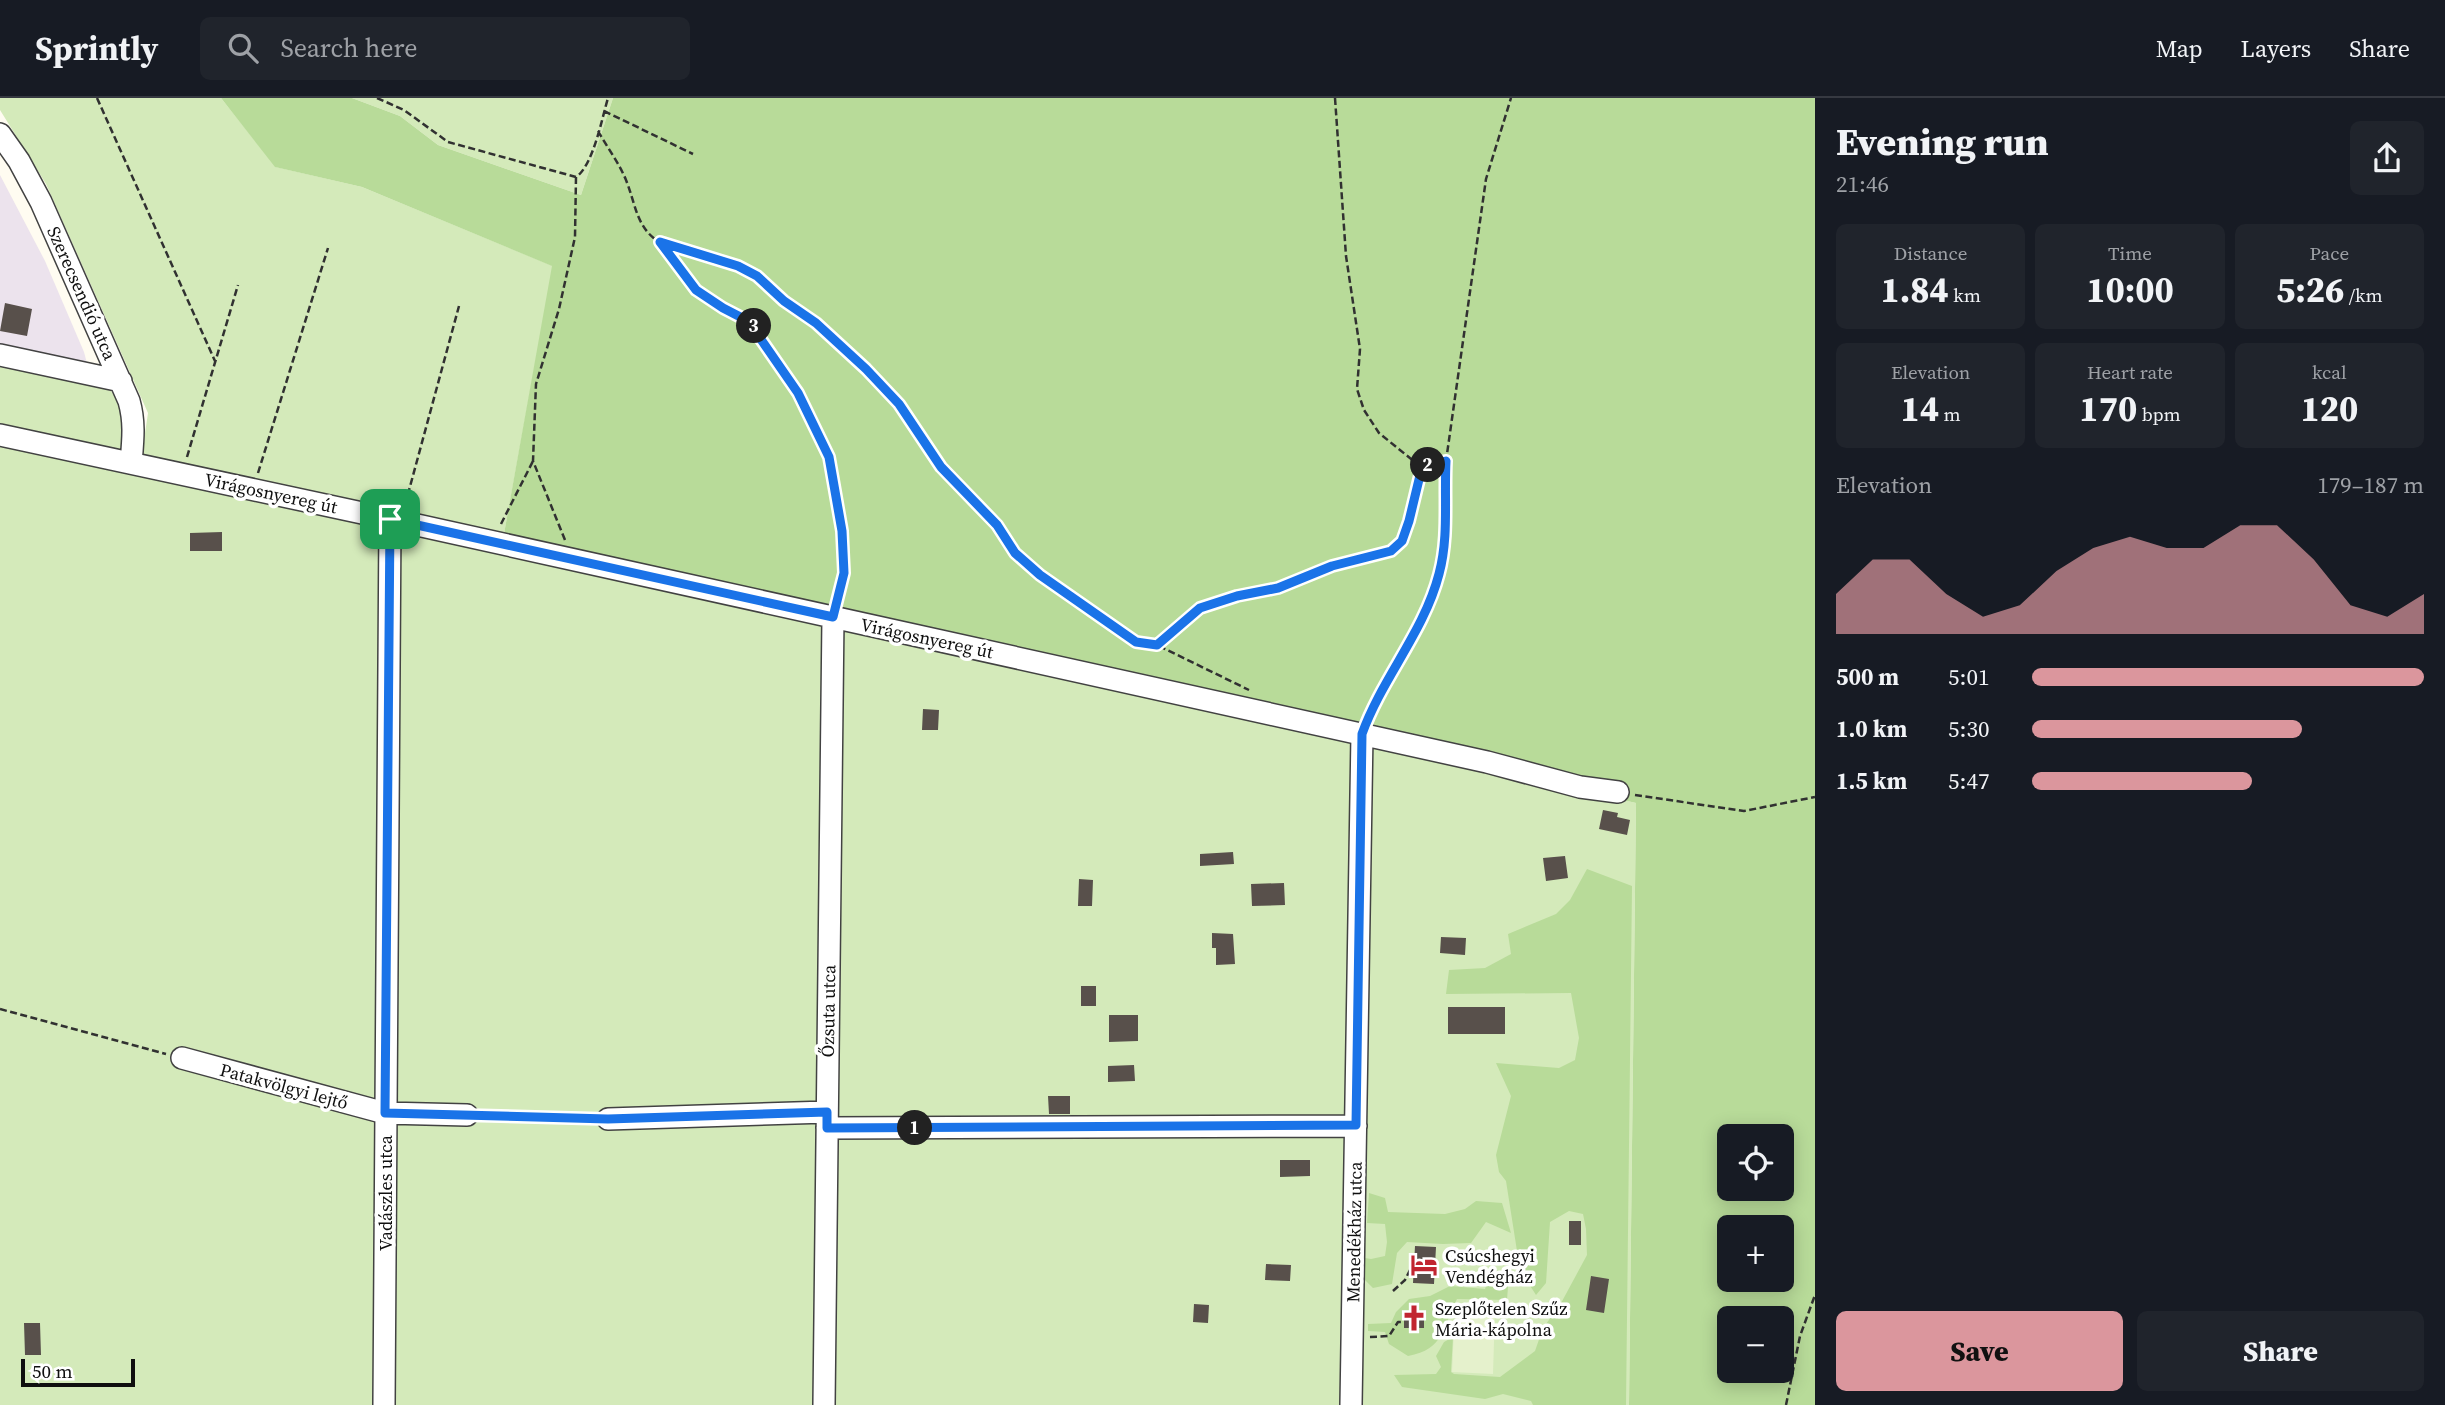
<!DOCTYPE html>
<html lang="en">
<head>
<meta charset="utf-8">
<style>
  body { margin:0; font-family:"Source Serif 4",serif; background:#20242c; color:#f1f3f6; height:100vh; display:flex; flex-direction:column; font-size:26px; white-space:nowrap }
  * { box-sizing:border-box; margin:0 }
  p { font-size:23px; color:#9ea1a6 }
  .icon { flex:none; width:38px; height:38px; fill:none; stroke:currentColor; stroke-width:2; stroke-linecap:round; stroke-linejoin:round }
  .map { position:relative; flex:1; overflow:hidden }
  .details { display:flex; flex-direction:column; background:#171b24; width:630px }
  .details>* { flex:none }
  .fabs { position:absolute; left:1717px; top:1026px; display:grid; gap:14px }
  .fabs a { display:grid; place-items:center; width:77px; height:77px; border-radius:10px; background:#171b24; box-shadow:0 4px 18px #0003; font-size:35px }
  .scale { position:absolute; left:21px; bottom:18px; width:114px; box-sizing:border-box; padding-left:7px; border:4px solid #0f0f0f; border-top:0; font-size:19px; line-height:24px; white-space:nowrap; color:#0f0f0f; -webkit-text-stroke:5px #fff; paint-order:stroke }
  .pin { position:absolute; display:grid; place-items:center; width:60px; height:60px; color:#fff; margin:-30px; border-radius:14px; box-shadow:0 4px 10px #0006 }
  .km { position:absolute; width:35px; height:35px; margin:-18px; border-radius:50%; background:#222; color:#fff; font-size:19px; line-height:35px; text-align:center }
  .round { display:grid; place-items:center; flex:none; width:74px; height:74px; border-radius:10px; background:#20242c }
  .headline { display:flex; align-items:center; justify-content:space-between; height:119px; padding:0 21px }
  h1 { font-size:38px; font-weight:800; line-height:52px }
  .metrics { display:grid; grid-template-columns:repeat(3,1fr); gap:10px; height:119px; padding:7px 21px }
  .metrics div { display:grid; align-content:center; border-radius:10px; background:#20242c; text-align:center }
  .metrics b { font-size:35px; font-weight:800 }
  .metrics small { font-size:19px; font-weight:400 }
  .metrics p { font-size:19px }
  .chart { height:196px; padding:14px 21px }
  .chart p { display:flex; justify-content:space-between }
  .chart svg { width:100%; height:126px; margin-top:7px; fill:#db969d; opacity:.7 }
  .action { display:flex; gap:14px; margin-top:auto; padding:14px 21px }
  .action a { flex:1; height:80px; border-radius:10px; background:#db969d; color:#111; font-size:28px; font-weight:800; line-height:80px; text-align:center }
  .action a+a { background:#20242c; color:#f1f3f6 }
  ul { padding:0 21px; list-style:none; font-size:23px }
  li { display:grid; grid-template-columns:112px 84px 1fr; align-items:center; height:52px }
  li i { height:18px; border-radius:9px; background:#db969d }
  header { display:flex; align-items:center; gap:42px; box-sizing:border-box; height:98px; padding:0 35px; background:#171b24; border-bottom:2px solid #363941 }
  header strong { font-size:33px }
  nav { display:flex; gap:38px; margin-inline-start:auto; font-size:24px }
  .search { width:490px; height:63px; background:#20242c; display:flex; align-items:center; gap:18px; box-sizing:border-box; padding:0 24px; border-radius:10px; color:#9ea1a6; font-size:26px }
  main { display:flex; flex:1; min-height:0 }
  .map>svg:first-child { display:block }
  .industrial { fill:#ece3ed }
  .green { fill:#d4eaba }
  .forest { fill:#b8db99; fill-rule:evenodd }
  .pitch { fill:#e5f1cc }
  .building { fill:#58504b }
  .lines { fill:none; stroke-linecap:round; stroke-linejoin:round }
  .minor-casing { stroke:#424242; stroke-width:24 }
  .path { stroke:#313131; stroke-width:2.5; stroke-dasharray:7 3.5; stroke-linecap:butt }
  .minor { stroke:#fff; stroke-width:21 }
  .route-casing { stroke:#fff; stroke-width:14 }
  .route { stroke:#1a73e8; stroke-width:9 }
  .labels { text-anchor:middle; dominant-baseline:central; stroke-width:7; stroke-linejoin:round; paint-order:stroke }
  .street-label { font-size:18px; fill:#0f0f0f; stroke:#fff }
  .poi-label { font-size:18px; fill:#0f0f0f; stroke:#fff; text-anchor:start }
</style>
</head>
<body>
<header>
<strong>Sprintly</strong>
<div class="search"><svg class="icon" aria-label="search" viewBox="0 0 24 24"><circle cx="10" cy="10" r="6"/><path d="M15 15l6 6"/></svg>Search here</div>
<nav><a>Map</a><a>Layers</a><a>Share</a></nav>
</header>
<main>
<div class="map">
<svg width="1815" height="1307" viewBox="0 0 1815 1307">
  <rect width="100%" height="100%" fill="#fffcf1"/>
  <!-- industrial -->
  <path class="industrial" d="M0,77L45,163L84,254L89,273L0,253Z"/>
  <!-- green -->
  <path class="green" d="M0,0H221L276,69L362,89L553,168L502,447L1636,705L1629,1307H0V346L139,376L148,315L46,86L0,12Z
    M352,0H613L581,97L438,47L400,18Z
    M0,266L108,289L122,308L126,350L120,354L0,331Z"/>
  <!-- forest -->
  <path class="forest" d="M221,0H352L400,18L438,47L581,97L613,0H1815V1307H1629L1636,705L502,447L552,168L362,89L275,69ZM1729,1038H1782V1090H1729ZM1729,1129H1782V1181H1729ZM1729,1220H1782V1272H1729Z
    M1587,771L1632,788L1626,1307H1533L1531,1303L1503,1296L1485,1301L1402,1289L1394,1277L1436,1276L1441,1269L1436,1258L1444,1244L1453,1239L1451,1274L1454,1276L1500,1279L1535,1253L1543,1230L1560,1207L1587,1157L1586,1131L1583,1116L1569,1113L1550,1124L1546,1185L1536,1197L1520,1172L1506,1083L1499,1074L1496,1057L1511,998L1496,965L1559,970L1575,962L1579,940L1571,895L1446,896L1449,872L1485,870L1511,856L1508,836L1556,816L1570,802Z
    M1369,1095L1385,1100L1388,1114L1445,1116L1465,1111L1476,1103L1502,1105L1511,1135L1486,1124L1471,1145L1443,1146L1407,1144L1397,1155L1392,1186L1373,1190L1359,1176V1159L1371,1161L1385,1158L1387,1144L1385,1126L1367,1125Z
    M1492,1171L1509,1176L1507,1202L1457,1201C1442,1230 1445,1251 1408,1258L1389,1246L1385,1234L1368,1233V1226L1391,1225L1396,1214L1409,1201L1430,1198L1450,1188L1485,1191Z"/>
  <!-- pitch -->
  <path class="pitch" d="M1455,1209L1495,1211L1493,1276L1452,1274Z"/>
  <!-- building -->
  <path class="building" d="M5,205L32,211L27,238L0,233Z
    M222,434V453H190V435Z
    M923,611L939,612L938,632H922Z
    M1603,712L1618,715L1617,719L1630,722L1627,737L1599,731Z
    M1233,754L1234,766L1200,768V756Z
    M1565,758L1568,780L1546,783L1543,760Z
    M1079,781L1093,782L1092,808H1078Z
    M1284,785L1285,807L1252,808L1251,786Z
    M1212,835L1233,836L1235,866L1216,867V850H1212Z
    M1441,839L1466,840L1465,857L1440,855Z
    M1081,888H1096V908H1081Z
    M1448,909H1505V936H1448Z
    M1109,917H1138V943L1109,944Z
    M1134,967L1135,983L1108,984V968Z
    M1048,998H1070V1016H1049Z
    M1280,1062H1310V1078L1280,1079Z
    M1569,1123H1581V1147H1569Z
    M1415,1148L1436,1149L1434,1186L1413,1185Z
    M1266,1166L1291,1167L1290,1183L1265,1182Z
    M1591,1178L1609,1181L1604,1215L1586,1212Z
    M1194,1206L1209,1207L1208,1225L1193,1224Z
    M1404,1217H1424V1230H1404Z
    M24,1225H40L41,1257H25Z"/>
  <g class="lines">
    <!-- minor casing -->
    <g class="minor-casing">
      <path id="minor" d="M0,36L19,63L41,104L129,303C135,324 133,342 131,365
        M0,257L121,283
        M0,337L390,421L1487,664L1580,689L1618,694
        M182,960L385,1015L467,1017
        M608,1021L827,1014
        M827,1030L1356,1028
        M384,1307L390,421
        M824,1307L833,519
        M1351,1307L1362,636"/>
    </g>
    <!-- path -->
    <path class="path" d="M97,0L215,263
      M377,0L404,12L448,44L576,79C593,68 602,20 608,0
      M1335,0L1346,158L1360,251L1357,291L1364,312L1379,335L1421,369L1446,363
      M604,13L693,56
      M598,33C607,49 619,65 626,82C636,107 636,129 659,144L738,168L757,178L784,203L816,225L866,271L899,306L941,369L997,427L1015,455L1040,477L1136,544L1157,547L1249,592
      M661,146L696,192L723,210L753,225L760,240L798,295L829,359L842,433L843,475L837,502
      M187,359L238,187
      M258,375L328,150
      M405,407L459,208
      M501,426L533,363
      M565,442L533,363L536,286L559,211L575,139L576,79
      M1157,547L1200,510L1237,498L1278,490L1332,468L1391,453L1402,443L1410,423L1421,369
      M1368,620L1421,523L1439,477L1444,454L1446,429V363L1486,81L1511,0
      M1635,697L1744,713L1815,699
      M0,911L166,956
      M486,1018L591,1020
      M1393,1193L1405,1182L1410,1172
      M1370,1239L1389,1238L1398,1224H1404
      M1786,1307L1800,1238L1815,1197"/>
    <!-- minor -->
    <use href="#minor" class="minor"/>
  </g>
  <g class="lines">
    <!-- route casing -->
    <g class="route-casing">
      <path id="route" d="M660,144L738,168L757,178L784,203L816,225L866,271L899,306L941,369L997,427L1015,455L1040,477L1136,544L1157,547L1200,510L1237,498L1278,490L1332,468L1391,453L1402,443L1409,423L1422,369L1446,363C1444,401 1449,439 1439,476C1424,534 1382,580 1362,636L1356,1027L827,1030V1014L608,1021L385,1015L390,421L833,519L844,475L842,433L829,359L798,295L760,240L752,225L723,210L696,192Z"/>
    </g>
    <!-- route -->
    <use href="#route" class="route"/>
  </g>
  <!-- icons -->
  <defs>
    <g id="hotel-bare" transform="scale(2.1)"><path d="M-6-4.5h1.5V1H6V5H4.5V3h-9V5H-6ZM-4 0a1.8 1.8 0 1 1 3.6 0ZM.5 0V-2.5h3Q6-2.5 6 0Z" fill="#c12530" stroke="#fff" stroke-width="2.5" paint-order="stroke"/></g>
    <g id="church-bare" transform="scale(2.1)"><path d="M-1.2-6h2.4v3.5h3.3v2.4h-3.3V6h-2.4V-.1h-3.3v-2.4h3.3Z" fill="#c12530" stroke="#fff" stroke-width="2.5" paint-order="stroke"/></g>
  </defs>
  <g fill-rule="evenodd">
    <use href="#hotel-bare" x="1424" y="1167"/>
    <use href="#church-bare" x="1414" y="1220"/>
  </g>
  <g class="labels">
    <!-- street labels -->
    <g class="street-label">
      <text transform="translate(82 195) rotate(66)">Szerecsendió utca</text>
      <text transform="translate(271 395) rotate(12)">Virágosnyereg út</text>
      <text transform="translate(927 540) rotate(12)">Virágosnyereg út</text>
      <text transform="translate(828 913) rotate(-89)">Őzsuta utca</text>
      <text transform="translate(284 988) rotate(15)">Patakvölgyi lejtő</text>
      <text transform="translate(385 1095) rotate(-90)">Vadászles utca</text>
      <text transform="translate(1354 1134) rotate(-89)">Menedékház utca</text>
    </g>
    <!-- poi labels -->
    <g class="poi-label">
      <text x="1445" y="1157">Csúcshegyi<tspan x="1445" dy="21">Vendégház</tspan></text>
      <text x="1435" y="1210">Szeplőtelen Szűz<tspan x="1435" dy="21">Mária-kápolna</tspan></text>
    </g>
  </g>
</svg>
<div class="fabs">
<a><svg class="icon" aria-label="locate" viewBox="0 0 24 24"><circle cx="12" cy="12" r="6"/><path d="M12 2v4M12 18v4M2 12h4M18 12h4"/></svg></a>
<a>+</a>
<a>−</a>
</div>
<div class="scale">50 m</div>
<div class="pin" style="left:390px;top:421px;background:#1e9e55"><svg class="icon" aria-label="arrive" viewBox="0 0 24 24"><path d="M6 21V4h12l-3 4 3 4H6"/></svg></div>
<b class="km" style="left:915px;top:1030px">1</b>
<b class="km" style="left:1428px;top:367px">2</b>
<b class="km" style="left:754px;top:228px">3</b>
</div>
<section class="details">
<div class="headline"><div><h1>Evening run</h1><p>21:46</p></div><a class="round"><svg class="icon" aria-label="share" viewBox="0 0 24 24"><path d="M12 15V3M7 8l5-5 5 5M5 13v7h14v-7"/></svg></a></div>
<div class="metrics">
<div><p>Distance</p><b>1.84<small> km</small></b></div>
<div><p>Time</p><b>10:00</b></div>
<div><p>Pace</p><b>5:26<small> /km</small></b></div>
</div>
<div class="metrics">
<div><p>Elevation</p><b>14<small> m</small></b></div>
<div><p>Heart rate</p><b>170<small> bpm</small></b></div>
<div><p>kcal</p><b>120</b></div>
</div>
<div class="chart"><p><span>Elevation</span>179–187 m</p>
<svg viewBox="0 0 160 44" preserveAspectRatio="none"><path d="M0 44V30L10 18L20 18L30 30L40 38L50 34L60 22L70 14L80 10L90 14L100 14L110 6L120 6L130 18L140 34L150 38L160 30V44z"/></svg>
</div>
<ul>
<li><b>500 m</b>5:01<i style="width:100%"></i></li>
<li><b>1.0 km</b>5:30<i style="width:69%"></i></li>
<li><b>1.5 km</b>5:47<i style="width:56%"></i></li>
</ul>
<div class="action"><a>Save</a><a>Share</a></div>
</section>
</main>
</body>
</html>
